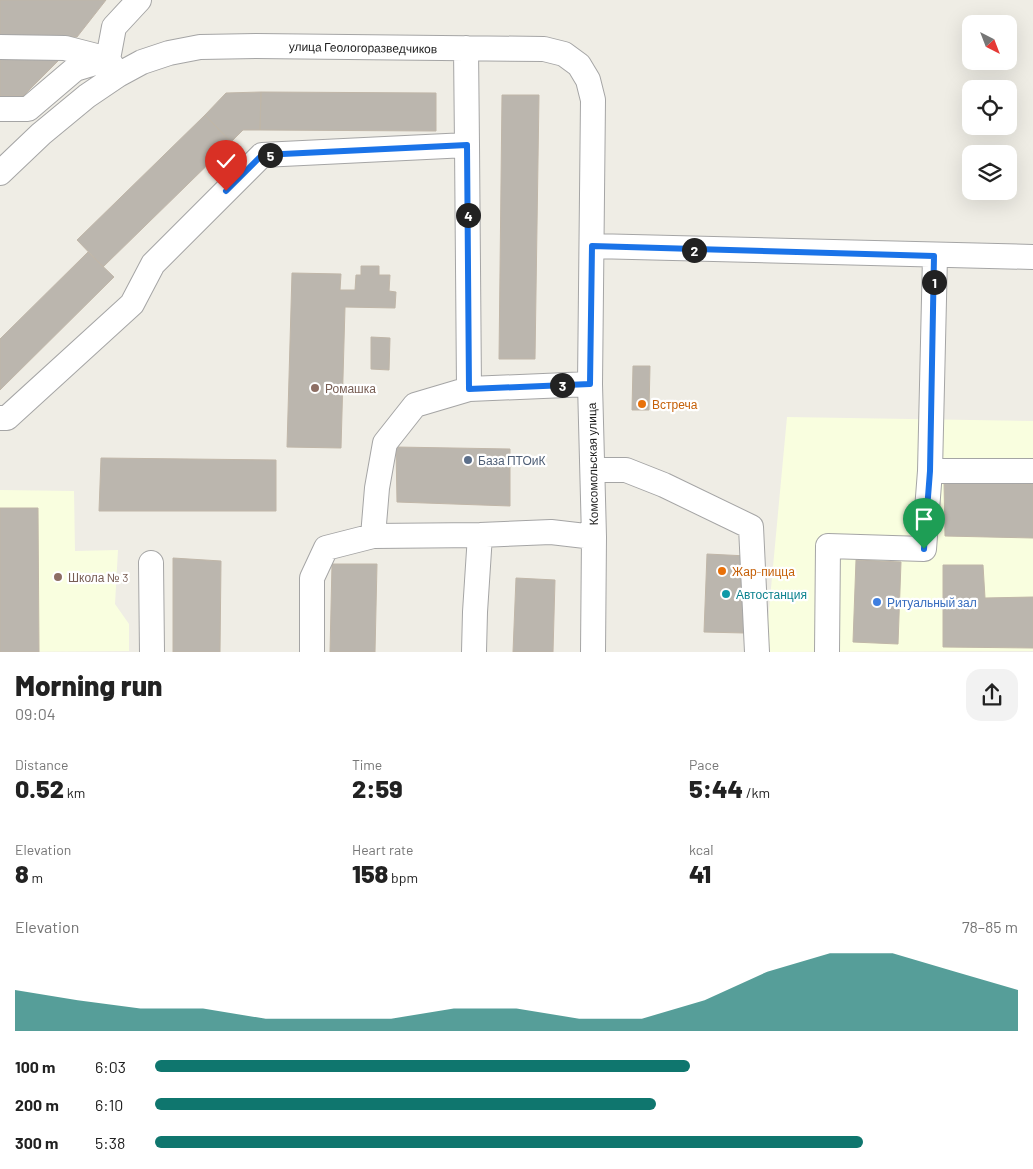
<!DOCTYPE html>
<html lang="en">
<head>
<meta charset="utf-8">
<style>
  body { margin:0; font-family:Barlow,sans-serif; background:#f2f2f2; color:#222; height:100vh; display:flex; flex-direction:column; font-size:19px; white-space:nowrap }
  * { box-sizing:border-box; margin:0 }
  p { font-size:16px; color:#767676 }
  .icon { flex:none; width:28px; height:28px; fill:none; stroke:currentColor; stroke-width:2; stroke-linecap:round; stroke-linejoin:round }
  .map { position:relative; height:652px; overflow:hidden }
  .panel { display:flex; flex-direction:column; background:#fff; flex:1 }
  .panel>* { flex:none }
  .needle { width:32px; rotate:138deg }
  .tools { position:absolute; left:962px; top:15px; display:grid; gap:10px }
  .tools a { display:grid; place-items:center; width:55px; height:55px; border-radius:10px; background:#fff; box-shadow:0 5px 20px #0002; font-size:25px }
  .pin { position:absolute; display:grid; place-items:center; width:42px; height:42px; color:#fff; margin:-51px -21px; border-radius:50% 50% 50% 0; rotate:-45deg; box-shadow:0 0 5px #0007 }
  .pin .icon { rotate:45deg }
  .km { position:absolute; width:25px; height:25px; margin:-12px; border-radius:50%; background:#222; color:#fff; font-size:14px; line-height:25px; text-align:center }
  .round { display:grid; place-items:center; flex:none; width:52px; height:52px; border-radius:15px; background:#f2f2f2 }
  .overview { display:flex; align-items:center; justify-content:space-between; height:85px; padding:0 15px }
  h1 { font-size:28px; font-weight:800; line-height:38px }
  .metrics { display:grid; grid-template-columns:repeat(3,1fr); gap:8px; height:85px; padding:5px 15px }
  .metrics div { display:grid; align-content:center }
  .metrics b { font-size:25px; font-weight:800 }
  .metrics small { font-size:14px; font-weight:400 }
  .metrics p { font-size:14px }
  .chart { height:140px; padding:10px 15px }
  .chart p { display:flex; justify-content:space-between }
  .chart svg { width:100%; height:90px; margin-top:5px; fill:#0f766e; opacity:.7 }
  ul { padding:0 15px; list-style:none; font-size:16px }
  li { display:grid; grid-template-columns:80px 60px 1fr; align-items:center; height:38px }
  li i { height:12px; border-radius:6px; background:#0f766e }
  .map>svg:first-child { display:block }
  .education { fill:#f9fedf }
  .building { fill:#bbb6ae; stroke:#c0b6a8 }
  .lines { fill:none; stroke-linecap:round; stroke-linejoin:round }
  .minor-casing { stroke:#a5a5a5; stroke-width:26 }
  .minor { stroke:#fff; stroke-width:24 }
  .route-casing { stroke:#fff; stroke-width:10 }
  .route { stroke:#1a73e8; stroke-width:6 }
  .education-dot { fill:#8d6e63; stroke:#fff; stroke-width:2 }
  .food-dot { fill:#e8710a; stroke:#fff; stroke-width:2 }
  .service-dot { fill:#5c6f8a; stroke:#fff; stroke-width:2 }
  .culture-dot { fill:#0f9aa8; stroke:#fff; stroke-width:2 }
  .shop-dot { fill:#3f7fe0; stroke:#fff; stroke-width:2 }
  .labels { text-anchor:middle; dominant-baseline:central; stroke-width:4.5; stroke-linejoin:round; paint-order:stroke }
  .street-label { font-size:12px; fill:#1e1e1e; stroke:#fff }
  .education-label { font-size:12px; fill:#785e54; stroke:#fff; text-anchor:start }
  .food-label { font-size:12px; fill:#c56008; stroke:#fff; text-anchor:start }
  .service-label { font-size:12px; fill:#4e5e75; stroke:#fff; text-anchor:start }
  .culture-label { font-size:12px; fill:#0d838f; stroke:#fff; text-anchor:start }
  .shop-label { font-size:12px; fill:#366cbe; stroke:#fff; text-anchor:start }
</style>
</head>
<body>
<div class="map">
<svg width="1033" height="652" viewBox="0 0 1033 652">
  <rect width="100%" height="100%" fill="#efede5"/>
  <!-- education -->
  <path class="education" d="M787,417L1033,421V651L765,652Z
    M0,490L74,491L75,551L118,550L115,604L129,624V651L0,652Z"/>
  <!-- building -->
  <path class="building" d="M0,0H106L77,37L0,36Z
    M0,56L62,57L23,96H0Z
    M261,92L436,93V131L260,130Z
    M261,92L260,130H243L231,142L205,115L226,93Z
    M502,95H539L535,359H499Z
    M205,115L231,142L103,267L77,240Z
    M88,252L114,277L0,390V339Z
    M361,266H379V275H390L389,291L396,292L395,308L345,307L341,448L287,447L292,273L341,274L340,290H355L356,275H361Z
    M371,337L390,338L389,370L371,369Z
    M633,366H650L649,410H632Z
    M396,447L510,449V506L397,502Z
    M101,458L276,460V511H99Z
    M944,482L1033,484V538L945,536Z
    M0,508H38L39,652H0Z
    M707,554L747,556L744,633L704,632Z
    M173,558L221,561L220,652H173Z
    M856,560L901,562L898,644L853,642Z
    M332,564H377L375,652H330Z
    M943,565H983L985,598L1033,597V648L943,647Z
    M516,578L555,580L553,652H513Z"/>
  <g class="lines">
    <!-- minor casing -->
    <g class="minor-casing">
      <path id="minor" d="M0,47L65,48L108,59
        M466,48L467,145
        M116,72L108,59L114,27L139,0
        M0,109H28L75,69L108,59
        M0,173L41,134L87,96L118,75L142,62L169,53L200,47L256,46L544,49L564,54L579,65L588,80L593,100L590,384L594,537L593,652
        M592,246L1033,257
        M469,389L415,405L385,443L377,488L373,536L480,535L551,532L594,537
        M0,418H7L132,304L153,264L262,155L467,145L469,389L590,384
        M593,470H626L664,485L751,527L757,652
        M930,471H1033
        M151,563L152,652
        M312,652V578L326,548L373,536
        M474,652L475,612L480,535
        M827,652L828,546L924,549L930,471L935,256"/>
    </g>
    <!-- minor -->
    <use href="#minor" class="minor"/>
  </g>
  <g class="lines">
    <!-- route casing -->
    <g class="route-casing">
      <path id="route" d="M226,191L262,155L467,145L469,389L590,384L592,246L934,256L930,471L924,549"/>
    </g>
    <!-- route -->
    <use href="#route" class="route"/>
  </g>
  <!-- markers -->
  <g class="education-dot">
    <circle cx="315" cy="388" r="5"/>
    <circle cx="58" cy="577" r="5"/>
  </g>
  <g class="food-dot">
    <circle cx="642" cy="404" r="5"/>
    <circle cx="722" cy="571" r="5"/>
  </g>
  <circle class="service-dot" cx="468" cy="460" r="5"/>
  <circle class="culture-dot" cx="726" cy="594" r="5"/>
  <circle class="shop-dot" cx="877" cy="602" r="5"/>
  <g class="labels">
    <!-- street labels -->
    <g class="street-label">
      <text transform="translate(363 47) rotate(1)">улица Геологоразведчиков</text>
      <text transform="translate(592 464) rotate(-91)">Комсомольская улица</text>
    </g>
    <!-- education labels -->
    <g class="education-label">
      <text x="325" y="388">Ромашка</text>
      <text x="68" y="577">Школа № 3</text>
    </g>
    <!-- food labels -->
    <g class="food-label">
      <text x="652" y="404">Встреча</text>
      <text x="732" y="571">Жар-пицца</text>
    </g>
    <!-- service labels -->
    <g class="service-label">
      <text x="478" y="460">База ПТОиК</text>
    </g>
    <!-- culture labels -->
    <g class="culture-label">
      <text x="736" y="594">Автостанция</text>
    </g>
    <!-- shop labels -->
    <g class="shop-label">
      <text x="887" y="602">Ритуальный зал</text>
    </g>
  </g>
</svg>
<div class="tools">
<a><svg class="needle" viewBox="-14 -14 28 28"><path d="M0-13l5 13h-10z" fill="#e53935"/><path d="M0 13l5-13h-10z" fill="#767676"/></svg></a>
<a><svg class="icon" aria-label="locate" viewBox="0 0 24 24"><circle cx="12" cy="12" r="6"/><path d="M12 2v4M12 18v4M2 12h4M18 12h4"/></svg></a>
<a><svg class="icon" aria-label="layers" viewBox="0 0 24 24"><path d="M12 4l9 5-9 5-9-5zM3 14l9 5 9-5"/></svg></a>
</div>
<div class="pin" style="left:924px;top:549px;background:#1e9e55"><svg class="icon" aria-label="arrive" viewBox="0 0 24 24"><path d="M6 21V4h12l-3 4 3 4H6"/></svg></div>
<div class="pin" style="left:226px;top:191px;background:#d93025"><svg class="icon" aria-label="check" viewBox="0 0 24 24"><path d="M5 12l5 5 9-10"/></svg></div>
<b class="km" style="left:934px;top:282px">1</b>
<b class="km" style="left:694px;top:250px">2</b>
<b class="km" style="left:562px;top:385px">3</b>
<b class="km" style="left:468px;top:215px">4</b>
<b class="km" style="left:270px;top:155px">5</b>
</div>
<section class="panel">
<div class="overview"><div><h1>Morning run</h1><p>09:04</p></div><a class="round"><svg class="icon" aria-label="share" viewBox="0 0 24 24"><path d="M12 15V3M7 8l5-5 5 5M5 13v7h14v-7"/></svg></a></div>
<div class="metrics">
<div><p>Distance</p><b>0.52<small> km</small></b></div>
<div><p>Time</p><b>2:59</b></div>
<div><p>Pace</p><b>5:44<small> /km</small></b></div>
</div>
<div class="metrics">
<div><p>Elevation</p><b>8<small> m</small></b></div>
<div><p>Heart rate</p><b>158<small> bpm</small></b></div>
<div><p>kcal</p><b>41</b></div>
</div>
<div class="chart"><p><span>Elevation</span>78–85 m</p>
<svg viewBox="0 0 160 44" preserveAspectRatio="none"><path d="M0 44V24L10 29L20 33L30 33L40 38L50 38L60 38L70 33L80 33L90 38L100 38L110 29L120 15L130 6L140 6L150 15L160 24V44z"/></svg>
</div>
<ul>
<li><b>100 m</b>6:03<i style="width:62%"></i></li>
<li><b>200 m</b>6:10<i style="width:58%"></i></li>
<li><b>300 m</b>5:38<i style="width:82%"></i></li>
</ul>
</section>
</body>
</html>
